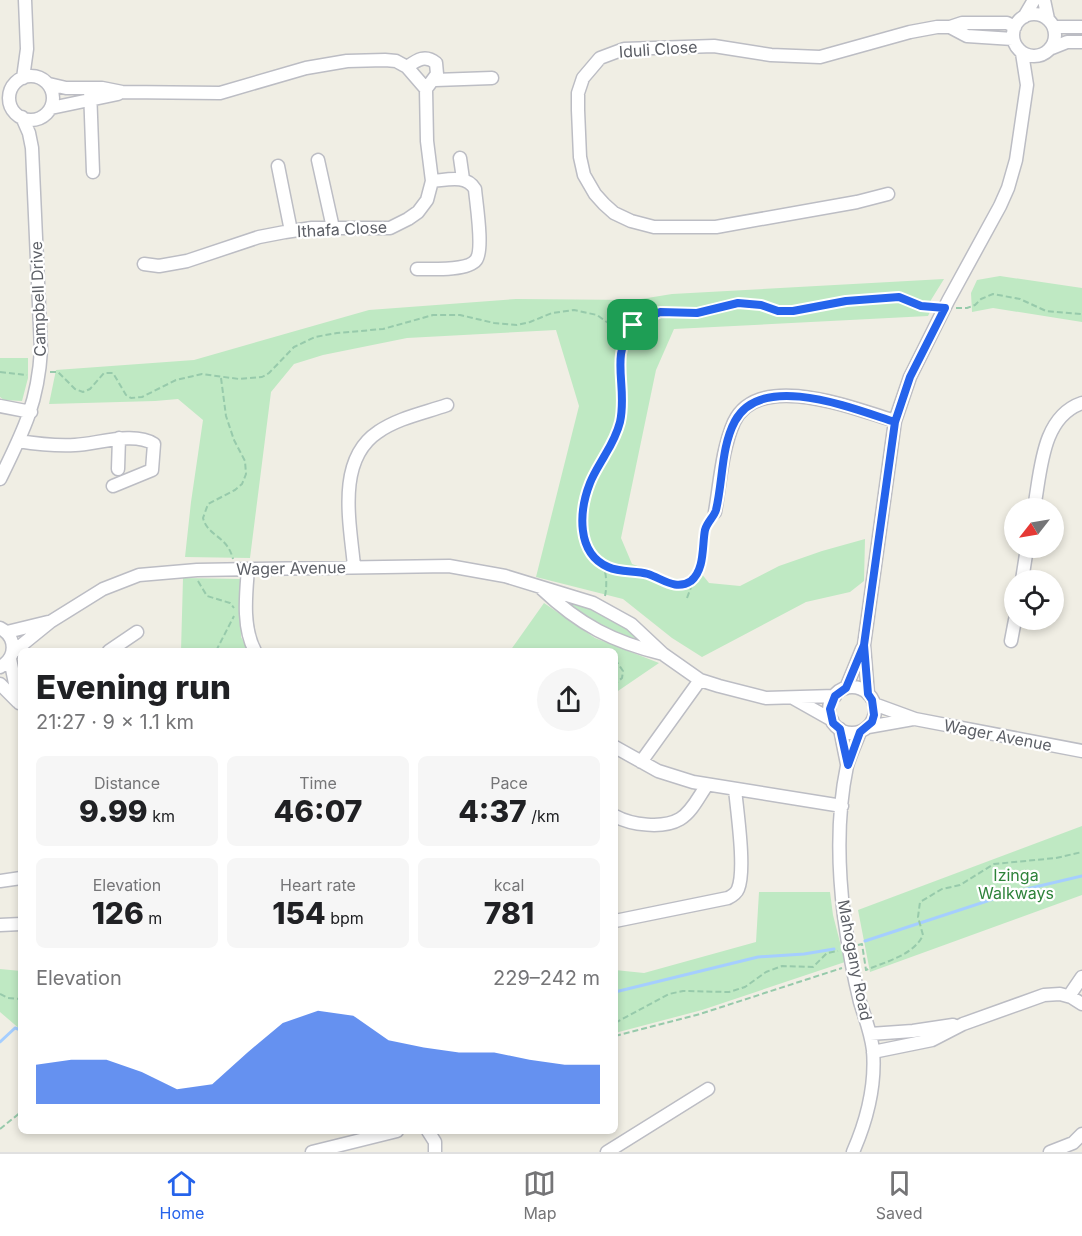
<!DOCTYPE html>
<html lang="en">
<head>
<meta charset="utf-8">
<style>
  body { margin:0; font-family:Inter,sans-serif; background:#f6f6f6; color:#202124; height:100vh; display:flex; flex-direction:column; font-size:22px; white-space:nowrap }
  * { box-sizing:border-box; margin:0 }
  p { font-size:20px; color:#757577 }
  .icon { flex:none; width:33px; height:33px; fill:none; stroke:currentColor; stroke-width:2; stroke-linecap:round; stroke-linejoin:round }
  .map { position:relative; flex:1; overflow:hidden }
  .panel { position:absolute; left:18px; top:648px; width:600px; height:486px; display:flex; flex-direction:column; background:#fff; border-radius:9px; box-shadow:0 3px 9px #0003 }
  .panel>* { flex:none }
  .needle { width:39px; rotate:239deg }
  .fabs { position:absolute; left:1004px; top:498px; display:grid; gap:12px }
  .fabs a { display:grid; place-items:center; width:60px; height:60px; border-radius:50%; background:#fff; box-shadow:0 3px 9px #0003; font-size:30px }
  .pin { position:absolute; display:grid; place-items:center; width:51px; height:51px; color:#fff; margin:-26px; border-radius:12px; box-shadow:0 3px 9px #0006 }
  .round { display:grid; place-items:center; flex:none; width:63px; height:63px; border-radius:32px; background:#f6f6f6 }
  .head { display:flex; align-items:center; justify-content:space-between; height:102px; padding:0 18px }
  h1 { font-size:33px; font-weight:800; line-height:45px }
  .figures { display:grid; grid-template-columns:repeat(3,1fr); gap:9px; height:102px; padding:6px 18px }
  .figures div { display:grid; align-content:center; border-radius:9px; background:#f6f6f6; text-align:center }
  .figures b { font-size:30px; font-weight:800 }
  .figures small { font-size:16px; font-weight:400 }
  .figures p { font-size:16px }
  .chart { height:168px; padding:12px 18px }
  .chart p { display:flex; justify-content:space-between }
  .chart svg { width:100%; height:108px; margin-top:6px; fill:#2563eb; opacity:.7 }
  .menu { display:flex; justify-content:space-around; align-items:center; height:84px; border-top:2px solid #e0e0e0; background:#fff; font-size:16px; color:#757577 }
  .menu a { display:grid; justify-items:center; gap:3px }
  .menu .current { color:#2563eb }
  .map>svg:first-child { display:block }
  .green { fill:#bfe9c3 }
  .lines { fill:none; stroke-linecap:round; stroke-linejoin:round }
  .stream { stroke:#a5ceff; stroke-width:3 }
  .minor-casing { stroke:#bcbdc4; stroke-width:15 }
  .path { stroke:#97caab; stroke-width:2; stroke-dasharray:6 3; stroke-linecap:butt }
  .minor { stroke:#fff; stroke-width:12 }
  .route-casing { stroke:#fff; stroke-width:12 }
  .route { stroke:#2563eb; stroke-width:8 }
  .labels { text-anchor:middle; dominant-baseline:central; stroke-width:4.5; stroke-linejoin:round; paint-order:stroke }
  .street-label { font-size:16px; fill:#5c5f66; stroke:#fff }
  .park-label { font-size:16px; fill:#2e833a; stroke:#fff }
</style>
</head>
<body>
<div class="map">
<svg width="1082" height="1152" viewBox="0 0 1082 1152">
  <rect width="100%" height="100%" fill="#f0eee4"/>
  <!-- green -->
  <path class="green" d="M1000,276L1082,288V322L993,308L972,312L971,293L977,280Z
    M944,279L931,300L932,308L928,316L674,329L656,370L621,538L632,564L672,578L685,580L695,572L701,573L709,583L740,586L779,566L822,551L865,539L864,581L850,592L806,602L702,657L672,638L623,599L536,577L579,406L556,330L407,338L323,355L294,364L271,392L250,558L185,557L191,502L203,420L178,399L155,401L49,404L56,370L194,360L369,310L516,299L635,300L672,294Z
    M28,358V378L22,401L4,400L0,397V358Z
    M183,578L241,579V637L249,651H181Z
    M565,598L618,620L645,645L600,628L563,601Z
    M544,603L595,638L659,663L615,693V651H510Z
    M1082,826V895L870,972L858,910Z
    M759,892H830L833,915L845,962L702,1010L615,1033V970L644,973L756,942Z
    M0,969L21,971V1030L0,1012Z"/>
  <g class="lines">
    <!-- stream -->
    <path class="stream" d="M865,941L1018,891L1082,876
      M615,992L758,957L804,954L834,949
      M0,1042L15,1028L21,1030"/>
    <!-- minor casing -->
    <g class="minor-casing">
      <path id="minor" d="M1044,0L1048,19
        M1013 35a21 21 0 1 1 42 0a21 21 0 1 1-42 0Z
        M1024,17L1034,0
        M950,27L967,36L1013,39
        M1054,27H1082
        M1052,48L1067,42H1082
        M407,67C417,60 425,54 436,63L437,74L426,89
        M9 98a22 22 0 1 1 44 0a22 22 0 1 1-44 0Z
        M23,78L27,49L25,0
        M435,80L492,78
        M49,84L66,88H102L122,92L220,93L306,68L347,61L385,60L396,61L407,67L426,89L427,141L432,181L427,200L418,212L408,219L390,228H312L285,232L259,237L187,261L159,266L144,264
        M90,89L93,172
        M51,108L118,94
        M460,158L463,179
        M318,160L333,228
        M278,166L291,231
        M888,194L857,202L716,227H654L631,221L614,213L604,204L595,194L584,175L580,157L578,110V93L583,78L600,58L624,49L714,46L771,55L820,57L910,32L937,27H950L962,23H1007L1015,27
        M417,269C430,269 468,271 476,260C484,250 476,202 475,189C466,174 447,180 432,181
        M0,406L31,412
        M18,441C37,444 56,446 75,445C97,444 134,431 154,444L152,470L113,486
        M118,469L119,438
        M0,479C23,432 38,403 41,350L32,148L29,133L22,117
        M1034,508C1041,472 1041,417 1082,403
        M715,512C720,483 722,449 734,422C759,370 855,409 895,421
        M354,566C350,523 336,460 378,432C398,418 424,413 447,405
        M248,569C246,594 242,627 255,651
        M1022,580L1027,548
        M542,589C580,625 613,642 663,654
        M0,628C17,637 17,658 0,667
        M7,632L48,622
        M1011,641L1015,620
        M109,651L137,632
        M13,652L50,622L103,589L139,575L197,570L449,566L505,576L593,603L631,624L663,654L700,680L719,686L766,698L835,696
        M10,659L19,703
        M0,684L18,702
        M829 710a23 23 0 1 1 46 0a23 23 0 1 1-46 0Z
        M846,688L862,649
        M868,694L864,645L895,421L910,377L948,301L1000,206L1008,188L1016,160L1027,85L1022,53
        M793,698L832,720
        M874,704L915,719L1082,751
        M868,727L913,719
        M840,729L847,764
        M615,747L658,771L693,782L842,806
        M641,762L700,680
        M615,816C631,825 663,829 680,819C692,812 699,796 707,785
        M0,881L21,878
        M615,921L728,898C732,896 736,894 738,889C746,870 737,811 735,789
        M0,925L21,924
        M1069,996L1082,977
        M870,1034L913,1031L953,1025
        M873,1052L932,1040L963,1024L1044,995L1060,994L1071,997L1082,1004
        M428,1131L435,1142V1152
        M312,1152L397,1131
        M607,1152L708,1089
        M853,1152C867,1120 876,1086 873,1050C871,1033 865,1018 860,1002C853,974 848,945 844,916C838,868 837,814 847,766C850,755 856,743 860,732
        M1050,1152L1073,1143L1082,1134"/>
    </g>
    <!-- path -->
    <path class="path" d="M956,308H967L975,305L981,299L993,294L1020,299L1046,311L1082,314
      M620,349L626,335L633,325
      M0,372L27,375
      M50,372H58L75,389L83,392L90,389L104,373H113L126,395L131,398L142,397L176,380L202,374L239,379L262,377L269,373L294,347L315,337L337,333L383,329L433,315H460L494,323L517,325L530,322L552,313L574,310L597,315L611,325L619,327H627L660,312L697,313L738,303L793,311L846,301L877,298L899,297L921,306H933
      M221,378L226,416L234,440L245,461L246,474L242,484L235,490L208,504L203,518C208,537 227,535 233,559
      M603,564L616,570L645,573L672,585H683L694,578
      M198,581L207,596L230,603L234,608
      M605,596C607,587 607,572 602,564C600,561 595,558 592,555C583,543 581,530 583,516C586,483 600,469 613,441C627,409 626,356 611,325
      M687,598L701,560L706,527L709,522
      M216,651L234,616
      M615,659L623,671L622,678L615,684
      M858,945L862,944L866,970C885,962 914,955 923,935L918,917L920,902L942,889L960,885L994,864L1056,858L1082,852
      M0,994L8,998L21,999
      M615,1023L669,994L683,991L729,992L745,987L766,972L782,966L813,967L827,953L838,951
      M615,1036L700,1014L842,968
      M0,1129L21,1112"/>
    <!-- minor -->
    <use href="#minor" class="minor"/>
  </g>
  <g class="lines">
    <!-- route casing -->
    <g class="route-casing">
      <path id="route" d="M633,325L660,312L697,313L738,303L761,305L778,311H793L846,301L899,297L921,306L945,308L910,377L895,422L864,645L868,694L872,700L874,715L872,722L860,732L848,765L840,729L833,723L830,709L835,696L846,688L864,645L895,422C854,409 762,371 735,421C721,447 723,481 716,510C714,517 707,522 705,530C702,545 705,570 691,581C676,591 663,579 648,574C635,570 621,573 608,567C576,553 579,511 590,483C594,473 600,464 605,455C611,445 617,434 620,422C628,386 609,357 633,325"/>
    </g>
    <!-- route -->
    <use href="#route" class="route"/>
  </g>
  <g class="labels">
    <!-- street labels -->
    <g class="street-label">
      <text transform="translate(658 49) rotate(-4)">Iduli Close</text>
      <text transform="translate(342 229) rotate(-3)">Ithafa Close</text>
      <text transform="translate(38 299) rotate(-92)">Campbell Drive</text>
      <text transform="translate(291 568) rotate(-1)">Wager Avenue</text>
      <text transform="translate(998 735) rotate(11)">Wager Avenue</text>
      <text transform="translate(855 960) rotate(79)">Mahogany Road</text>
    </g>
    <!-- park labels -->
    <g class="park-label">
      <text x="1016" y="875">Izinga<tspan x="1016" dy="18">Walkways</tspan></text>
    </g>
  </g>
</svg>
<div class="fabs">
<a><svg class="needle" viewBox="-14 -14 28 28"><path d="M0-13l5 13h-10z" fill="#e53935"/><path d="M0 13l5-13h-10z" fill="#757577"/></svg></a>
<a><svg class="icon" aria-label="locate" viewBox="0 0 24 24"><circle cx="12" cy="12" r="6"/><path d="M12 2v4M12 18v4M2 12h4M18 12h4"/></svg></a>
</div>
<div class="pin" style="left:633px;top:325px;background:#1e9e55"><svg class="icon" aria-label="arrive" viewBox="0 0 24 24"><path d="M6 21V4h12l-3 4 3 4H6"/></svg></div>
<section class="panel">
<div class="head"><div><h1>Evening run</h1><p>21:27 · 9 × 1.1 km</p></div><a class="round"><svg class="icon" aria-label="share" viewBox="0 0 24 24"><path d="M12 15V3M7 8l5-5 5 5M5 13v7h14v-7"/></svg></a></div>
<div class="figures">
<div><p>Distance</p><b>9.99<small> km</small></b></div>
<div><p>Time</p><b>46:07</b></div>
<div><p>Pace</p><b>4:37<small> /km</small></b></div>
</div>
<div class="figures">
<div><p>Elevation</p><b>126<small> m</small></b></div>
<div><p>Heart rate</p><b>154<small> bpm</small></b></div>
<div><p>kcal</p><b>781</b></div>
</div>
<div class="chart"><p><span>Elevation</span>229–242 m</p>
<svg viewBox="0 0 160 44" preserveAspectRatio="none"><path d="M0 44V28L10 26L20 26L30 31L40 38L50 36L60 23L70 11L80 6L90 8L100 18L110 21L120 23L130 23L140 26L150 28L160 28V44z"/></svg>
</div>
</section>
</div>
<nav class="menu">
<a class="current"><svg class="icon" aria-label="home" viewBox="0 0 24 24"><path d="M3 11l9-7 9 7M6 9v11h12V9"/></svg>Home</a>
<a><svg class="icon" aria-label="map" viewBox="0 0 24 24"><path d="M3 6l6-2 6 2 6-2v14l-6 2-6-2-6 2zM9 4v14M15 6v14"/></svg>Map</a>
<a><svg class="icon" aria-label="saved" viewBox="0 0 24 24"><path d="M7 4h10v16l-5-4-5 4z"/></svg>Saved</a>
</nav>
</body>
</html>
